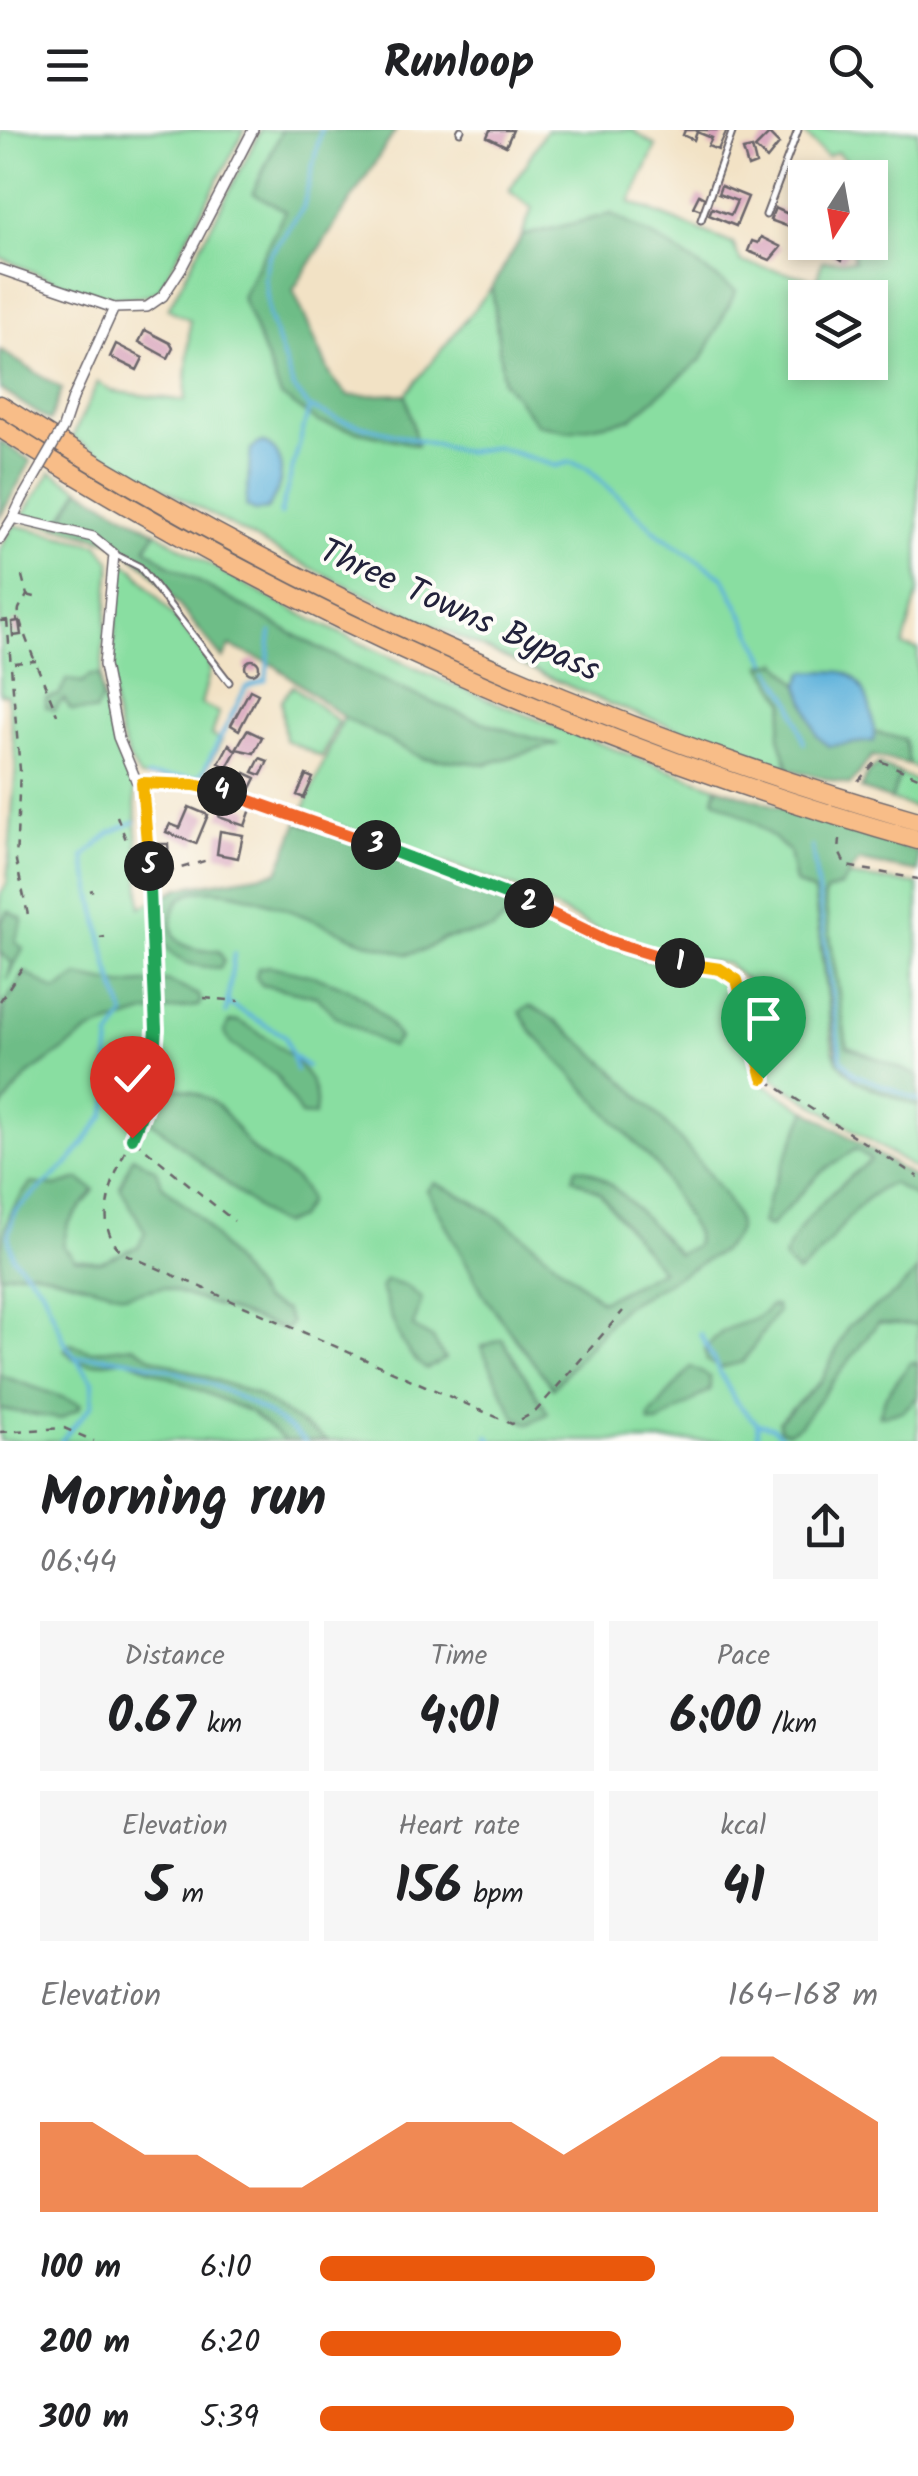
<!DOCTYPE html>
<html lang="en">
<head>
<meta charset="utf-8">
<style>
  body { margin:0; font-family:Kalam,sans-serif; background:#f6f6f6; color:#202124; height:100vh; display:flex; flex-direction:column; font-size:38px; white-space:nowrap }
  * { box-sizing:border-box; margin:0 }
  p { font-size:32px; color:#757577 }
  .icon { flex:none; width:55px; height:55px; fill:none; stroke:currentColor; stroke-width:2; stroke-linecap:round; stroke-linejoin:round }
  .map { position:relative; height:1311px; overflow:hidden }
  .side { display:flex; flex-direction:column; background:#fff; flex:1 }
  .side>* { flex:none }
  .needle { width:65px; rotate:191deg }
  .tools { position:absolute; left:788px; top:30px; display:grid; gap:20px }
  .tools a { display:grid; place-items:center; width:100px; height:100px; border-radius:0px; background:#fff; box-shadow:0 5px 15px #0003; font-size:50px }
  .pin { position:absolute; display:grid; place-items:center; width:85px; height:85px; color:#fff; margin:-102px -42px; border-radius:50% 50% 50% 0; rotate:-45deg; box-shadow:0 0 10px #0007 }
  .pin .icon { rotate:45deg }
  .km { position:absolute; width:50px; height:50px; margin:-25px; border-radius:50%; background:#222; color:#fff; font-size:28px; line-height:50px; text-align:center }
  .round { display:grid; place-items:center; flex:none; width:105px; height:105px; border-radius:0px; background:#f6f6f6 }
  .head { display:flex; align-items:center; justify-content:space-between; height:170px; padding:0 40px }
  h1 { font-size:55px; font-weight:700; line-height:75px }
  .stats { display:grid; grid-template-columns:repeat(3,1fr); gap:15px; height:170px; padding:10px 40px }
  .stats div { display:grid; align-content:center; border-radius:0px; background:#f6f6f6; text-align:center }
  .stats b { font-size:50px; font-weight:700 }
  .stats small { font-size:28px; font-weight:400 }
  .stats p { font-size:28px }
  .chart { height:280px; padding:20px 40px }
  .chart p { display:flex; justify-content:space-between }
  .chart svg { width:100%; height:180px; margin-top:10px; fill:#ea580c; opacity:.7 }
  ul { padding:0 40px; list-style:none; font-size:32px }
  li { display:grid; grid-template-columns:160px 120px 1fr; align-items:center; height:75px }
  li i { height:25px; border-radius:12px; background:#ea580c }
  header { display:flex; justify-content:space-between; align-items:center; height:130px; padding:0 40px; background:#fff; font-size:45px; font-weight:700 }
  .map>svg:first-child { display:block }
  .green { fill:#89dea1; stroke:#56806e; stroke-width:2.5; fill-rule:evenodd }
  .forest { fill:#6ebd87; stroke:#487061; stroke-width:2.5 }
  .water { fill:#5fb2db; stroke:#406a8b; stroke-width:2.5 }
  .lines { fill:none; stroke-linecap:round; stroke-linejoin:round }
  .stream { stroke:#5fb2db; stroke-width:4 }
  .building { fill:#d7a1ba }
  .lane-casing { stroke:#6b656b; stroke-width:9 }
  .street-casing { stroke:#6b656b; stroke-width:12 }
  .highway-casing { stroke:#6b656b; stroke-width:21 }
  .path { stroke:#6b656b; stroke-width:2.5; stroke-dasharray:8 8; stroke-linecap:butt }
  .lane { stroke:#fff; stroke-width:5 }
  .street { stroke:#fff; stroke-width:9 }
  .highway { stroke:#f8bd88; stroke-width:18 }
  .street-bridge-casing { stroke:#6b656b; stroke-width:12; stroke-linecap:butt }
  .street-bridge { stroke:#fff; stroke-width:9 }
  .split-1-casing { stroke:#fff; stroke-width:20 }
  .split-2-casing { stroke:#fff; stroke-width:20 }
  .split-3-casing { stroke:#fff; stroke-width:20 }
  .split-4-casing { stroke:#fff; stroke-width:20 }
  .split-5-casing { stroke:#fff; stroke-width:20 }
  .split-6-casing { stroke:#fff; stroke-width:20 }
  .split-7-casing { stroke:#fff; stroke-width:20 }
  .split-1 { stroke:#f5b400; stroke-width:12 }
  .split-2 { stroke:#f0652b; stroke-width:12 }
  .split-3 { stroke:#22a559; stroke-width:12 }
  .split-4 { stroke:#f0652b; stroke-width:12 }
  .split-5 { stroke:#f5b400; stroke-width:12 }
  .split-6 { stroke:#22a559; stroke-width:12 }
  .split-7 { stroke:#22a559; stroke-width:12 }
  .labels { text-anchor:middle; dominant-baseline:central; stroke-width:8; stroke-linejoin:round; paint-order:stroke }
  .street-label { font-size:35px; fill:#22223b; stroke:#fdfcf7 }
</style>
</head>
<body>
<header><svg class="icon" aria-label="menu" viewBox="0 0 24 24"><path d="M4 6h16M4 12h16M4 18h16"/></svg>Runloop<svg class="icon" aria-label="search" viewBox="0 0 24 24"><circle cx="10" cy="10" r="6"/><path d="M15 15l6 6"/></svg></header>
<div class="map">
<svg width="918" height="1311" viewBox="0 0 918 1311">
  <rect width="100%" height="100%" fill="#fdfcf7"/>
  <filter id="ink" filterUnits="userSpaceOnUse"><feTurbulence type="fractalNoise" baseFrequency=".01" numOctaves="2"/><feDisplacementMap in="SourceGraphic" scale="20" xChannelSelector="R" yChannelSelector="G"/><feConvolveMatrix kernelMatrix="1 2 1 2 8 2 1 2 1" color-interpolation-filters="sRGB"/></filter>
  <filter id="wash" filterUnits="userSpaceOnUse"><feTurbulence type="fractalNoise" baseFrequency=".0048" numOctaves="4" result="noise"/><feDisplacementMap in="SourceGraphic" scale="40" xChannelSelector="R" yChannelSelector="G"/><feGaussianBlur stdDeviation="2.25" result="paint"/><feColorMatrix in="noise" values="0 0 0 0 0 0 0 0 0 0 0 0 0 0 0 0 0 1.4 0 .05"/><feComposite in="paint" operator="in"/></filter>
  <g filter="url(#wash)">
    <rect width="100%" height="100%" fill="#f2e2c5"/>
    <!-- green -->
    <path class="green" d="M0,0H245L159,160C121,184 38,145 0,127Z
      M261,0H282L253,62L285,80L242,167L281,266L416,315L406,264L492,157L503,251L611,84L522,106L532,78L509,61L546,0H632L656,16L630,72L733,114L741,132L817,150L822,131H854L851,113L870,112V48L846,47L854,38L837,22L827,27L805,5L807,0H918V462L903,516L918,519V639L910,635L904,609L874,602L866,568L805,542L799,555L779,533L785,572L779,607L789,639L607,573L385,474L281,423L72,308L98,252L111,261L185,271L190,190L168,179ZM805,168H870V232H805Z
      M51,342L80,359L57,397L26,391L23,385Z
      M14,395L98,414L111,432L100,557L118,626L134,653L141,777L180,758L278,742L299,692L507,768L643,829L713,843L736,856L759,951L918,1050V1311H0V765L7,753L16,633L7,565L0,564V419Z
      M156,402C324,509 531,590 717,657L714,669L758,695L789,721L795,753L814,762L833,920C846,955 887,963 918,976V1041L772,948L749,853L728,834L673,825L618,810L513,757L302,683L343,587L422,628L487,634L554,614C416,579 293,504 169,435L146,418Z
      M123,433L134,439L208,528L210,541L201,574L219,583L212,605L222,610L200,651L140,647C97,584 115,503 123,433Z
      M293,556L338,591L322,627L285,610L281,571Z
      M900,644L918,652V679L891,670Z
      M846,746L918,754V946L847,916L824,767L826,762L841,756Z"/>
    <!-- forest -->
    <path class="forest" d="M282,0H396L293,160L331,246L348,266L406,264L417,315L318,292L281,266L242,167L285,81L253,63Z
      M611,84L665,113L736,161L702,229L630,289L569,301L537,294L503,251L492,157L522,106Z
      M0,220L62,259L50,291L0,259Z
      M0,311L31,331L0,387Z
      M80,359L156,402L146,418L169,435C293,504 417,580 556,614L487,634L422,628L343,587L274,535L230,516L223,529L149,439L113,412L57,397Z
      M779,533L799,555L817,606L873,611L874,602L904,609L910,635L872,626L850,655L789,639L779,607L785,572L762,535Z
      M90,545H99L102,569L95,582L71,580L64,569L54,580L46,577V568L59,565L67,549L82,553Z
      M878,634L900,644L891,670L861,659L867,643Z
      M717,657L918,722V742L859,731L841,756L826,762L824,767L847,916L918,946V976L857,951L838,932L814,762L795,753L789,721L758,695L714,669Z
      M298,692L522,775L492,800L442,809L425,820L407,824C389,819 372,815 355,808C324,796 188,726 174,781C164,816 192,821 219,821L224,830L220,838C168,836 159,819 158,769L180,758L278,742Z
      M8,781L23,789L15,812L23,818L7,850L12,833L0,822L2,791Z
      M270,836C328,849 365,854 399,908L391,917L335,886L316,866L262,855L256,847L258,838Z
      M25,842L56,861L78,846L122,855L168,851L198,865L201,871L198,876L145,883L90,901L27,946L0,980L4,875Z
      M529,876C568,886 740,1059 738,1097C737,1108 727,1115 720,1122L622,1178L553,1258L486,1169L427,1060L434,1053C500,1079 548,1126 601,1171L661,1140L599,1062L573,1048L576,1038C604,1036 658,1103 678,1124L696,1115V1104L658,1037L531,901L520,882Z
      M238,891C269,907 328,943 314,986L301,985L276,945L231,914L224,902L229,892Z
      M156,954C173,957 193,960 208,969C230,982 238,1005 254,1021C272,1038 304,1045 308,1072L298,1088L282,1094L271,1090L145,986Z
      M807,980L918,1050V1069L892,1053C848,1072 835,1118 797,1143L784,1128C799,1089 839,1055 871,1030L856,1019L820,1043L770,1097L762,1094L768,1068Z
      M133,1026L156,1040L162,1055L201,1089L263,1171L285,1180L291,1193L285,1200L163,1157L126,1165L31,1140L0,1145C0,1106 5,1084 31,1053L56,1056L79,1049L94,1060L68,1094L63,1116L75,1129L100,1132L139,1116L145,1102L120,1057Z
      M918,1140V1195L878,1193L799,1296L788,1302L779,1299V1291L822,1250L848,1196L897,1162Z
      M386,1150L408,1157L422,1169L413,1197L433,1209L445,1229L426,1239C400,1223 391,1185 381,1158Z
      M770,1176H776L777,1182L743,1232L720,1238L707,1231L705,1220C730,1184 749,1202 770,1176Z
      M502,1209L548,1283L529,1294L515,1287L481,1217Z
      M70,1214L92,1221L133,1216L153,1228L255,1264L328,1311H286L250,1282L169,1247L125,1229L92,1234L75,1230L64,1220Z
      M911,1232L918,1234V1267L903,1281L879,1286L886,1265Z
      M691,1237L710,1247V1260L658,1293H650L649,1287Z
      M0,1245L81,1274L79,1278L60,1289L0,1279Z"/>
    <!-- water -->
    <path class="water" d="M261,312C291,321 282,360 267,379L255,381L246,376L251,319Z
      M821,541C828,541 840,541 846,543C868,552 875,591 874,611L828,616L817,606L799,555L804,542Z"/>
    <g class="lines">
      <!-- stream -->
      <path class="stream" d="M321,0L303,78L269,126L265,147L269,186L293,257L309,277L339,290L465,322L496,317L556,336L570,332L586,337L660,405L724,448L767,532
        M280,385L309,278
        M771,539L792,573L804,613
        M147,647H197L203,642L246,557L266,550L271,502
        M812,717L841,929L854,944L918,970
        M229,874L285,906L296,940
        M226,883L234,824
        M294,927L307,936
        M700,1204L735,1271L757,1293L758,1311
        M76,1227C149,1221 250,1264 305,1311
        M758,1294L772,1297L787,1311
        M488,1306L492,1311
        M61,1311L92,1275L93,1251L66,1215L43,1160L13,1127L8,1105L15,1081L69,1033L104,986L113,956L108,932L110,908L125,885L109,839L84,727L110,703L135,692"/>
    </g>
    <g id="blocks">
      <!-- building -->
      <path class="building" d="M490,0H513L506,16L487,7Z
        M685,0H727L718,20L708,16L712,8L697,2L694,10L683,5Z
        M769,4L779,14L767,29L755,18Z
        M752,18L756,34L748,37L743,20Z
        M721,56L748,67L736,96L709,85L712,78L731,85L737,71L718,64Z
        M699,65L706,69L701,80L693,77Z
        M805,69V103L770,90L775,78L797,88Z
        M761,107L781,117L770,130L748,121L752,111L758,113Z
        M836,112L848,121L842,130L830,122Z
        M145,200L170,213L173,218L168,228L139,212Z
        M116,214L143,228L137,240L110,227Z
        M19,491L21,505L13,506L12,492Z
        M245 537a7 7 0 1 1 14 0a7 7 0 1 1-14 0Z
        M250,560L258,564L239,600L231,595Z
        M247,600L262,607L254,623L236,619Z
        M229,614L236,621L227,637L219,633Z
        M260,628L268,631L261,645L253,642Z
        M245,643L256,648L250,660L239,655Z
        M306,645L313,648L304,668L297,665Z
        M225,671L251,679L245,696L219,687Z
        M189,677L208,685L196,714L166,702L170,694L180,698Z
        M220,701L243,705L238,728L217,724Z
        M158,714H168L169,732H158Z"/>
    </g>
  </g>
  <g filter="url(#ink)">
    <use href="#blocks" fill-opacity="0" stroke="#6b656b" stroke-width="2.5"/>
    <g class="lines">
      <!-- lane casing -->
      <g class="lane-casing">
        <path id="lane" d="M460,2L461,0
          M766,85L798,0
          M701,90L733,0
          M114,424L140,437L229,552"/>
      </g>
      <!-- street casing -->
      <g class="street-casing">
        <path id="street" d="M0,139L114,178L147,177L163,166L182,137L253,0
          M73,268L114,178
          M22,369L13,388L93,407L114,424L104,535L118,607L136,650L194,655L259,673
          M0,409L13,388"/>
      </g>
      <!-- highway casing -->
      <g class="highway-casing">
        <path id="highway" d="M0,275C282,456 596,599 918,691
          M0,298C282,479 596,619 918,710"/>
      </g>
      <!-- path -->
      <path class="path" d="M22,446L27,465C25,470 21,474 19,479C15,492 51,565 57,585
        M27,465L39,468
        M7,490L20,640L16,731L28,785
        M0,491L18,489
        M14,533L36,531
        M858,651L878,630L918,647
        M143,660C149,726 153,793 155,859C156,892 159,927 151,959C141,1004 77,1083 123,1123L512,1294L535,1282L623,1181
        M268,676L511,764L639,823L731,844L742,858L763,948L918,1047
        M117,686L128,715
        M840,709L839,722L846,736L918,749
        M151,747L211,729
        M90,761L93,760
        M100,808L105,807
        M204,868L239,871
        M0,871L22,838
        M134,1010L234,1091
        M0,1302L64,1298L94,1311"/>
      <!-- lane -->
      <use href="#lane" class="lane"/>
      <!-- street -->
      <use href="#street" class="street"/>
      <!-- highway -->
      <use href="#highway" class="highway"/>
      <!-- street-bridge casing -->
      <g class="street-bridge-casing">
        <path id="street-bridge" d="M22,369L63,298L73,268"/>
      </g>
      <!-- street-bridge -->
      <use href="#street-bridge" class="street-bridge"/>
    </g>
  </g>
  <g class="lines" filter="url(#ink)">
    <!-- split-1 casing -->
    <g class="split-1-casing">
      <path id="split-1" d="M680,833L720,839L737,850L763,948"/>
    </g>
    <!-- split-2 casing -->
    <g class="split-2-casing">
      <path id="split-2" d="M529,773L608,811L680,833"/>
    </g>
    <!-- split-3 casing -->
    <g class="split-3-casing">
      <path id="split-3" d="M376,715L529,773"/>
    </g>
    <!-- split-4 casing -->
    <g class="split-4-casing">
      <path id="split-4" d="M222,661L376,715"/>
    </g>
    <!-- split-5 casing -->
    <g class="split-5-casing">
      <path id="split-5" d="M149,736L142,653L194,655L222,661"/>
    </g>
    <!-- split-6 casing -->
    <g class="split-6-casing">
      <path id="split-6" d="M149,736L156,899"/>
    </g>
    <!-- split-7 casing -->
    <g class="split-7-casing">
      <path id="split-7" d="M132,1008L151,961L156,899"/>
    </g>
    <!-- split-1 -->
    <use href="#split-1" class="split-1"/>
    <!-- split-2 -->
    <use href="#split-2" class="split-2"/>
    <!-- split-3 -->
    <use href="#split-3" class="split-3"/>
    <!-- split-4 -->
    <use href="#split-4" class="split-4"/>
    <!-- split-5 -->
    <use href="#split-5" class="split-5"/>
    <!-- split-6 -->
    <use href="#split-6" class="split-6"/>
    <!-- split-7 -->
    <use href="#split-7" class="split-7"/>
  </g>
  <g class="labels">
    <!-- street labels -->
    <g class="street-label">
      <text transform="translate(459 482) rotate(24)">Three Towns Bypass</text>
    </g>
  </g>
</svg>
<div class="tools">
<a><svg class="needle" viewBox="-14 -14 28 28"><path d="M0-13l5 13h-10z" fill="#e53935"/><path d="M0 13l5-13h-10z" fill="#757577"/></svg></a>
<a><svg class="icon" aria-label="layers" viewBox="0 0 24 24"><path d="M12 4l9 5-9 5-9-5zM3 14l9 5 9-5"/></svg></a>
</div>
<div class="pin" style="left:763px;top:948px;background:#1e9e55"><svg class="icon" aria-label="arrive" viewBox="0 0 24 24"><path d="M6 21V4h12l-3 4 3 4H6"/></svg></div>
<div class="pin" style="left:132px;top:1008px;background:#d93025"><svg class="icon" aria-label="check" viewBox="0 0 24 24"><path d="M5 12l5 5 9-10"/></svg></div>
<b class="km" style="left:680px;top:833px">1</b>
<b class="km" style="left:529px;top:773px">2</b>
<b class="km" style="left:376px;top:715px">3</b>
<b class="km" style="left:222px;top:661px">4</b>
<b class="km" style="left:149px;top:736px">5</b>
</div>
<section class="side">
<div class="head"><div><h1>Morning run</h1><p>06:44</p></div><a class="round"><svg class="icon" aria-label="share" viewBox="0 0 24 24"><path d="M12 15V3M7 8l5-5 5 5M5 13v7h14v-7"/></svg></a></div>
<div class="stats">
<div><p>Distance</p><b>0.67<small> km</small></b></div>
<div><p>Time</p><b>4:01</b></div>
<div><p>Pace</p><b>6:00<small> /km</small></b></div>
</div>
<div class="stats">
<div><p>Elevation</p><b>5<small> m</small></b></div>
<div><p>Heart rate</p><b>156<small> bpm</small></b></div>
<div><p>kcal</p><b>41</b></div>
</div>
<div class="chart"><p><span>Elevation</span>164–168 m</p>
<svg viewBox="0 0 160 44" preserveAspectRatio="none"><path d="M0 44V22L10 22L20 30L30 30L40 38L50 38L60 30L70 22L80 22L90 22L100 30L110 22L120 14L130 6L140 6L150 14L160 22V44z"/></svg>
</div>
<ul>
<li><b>100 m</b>6:10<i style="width:60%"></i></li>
<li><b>200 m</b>6:20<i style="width:54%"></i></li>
<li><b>300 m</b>5:39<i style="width:85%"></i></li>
</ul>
</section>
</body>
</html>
